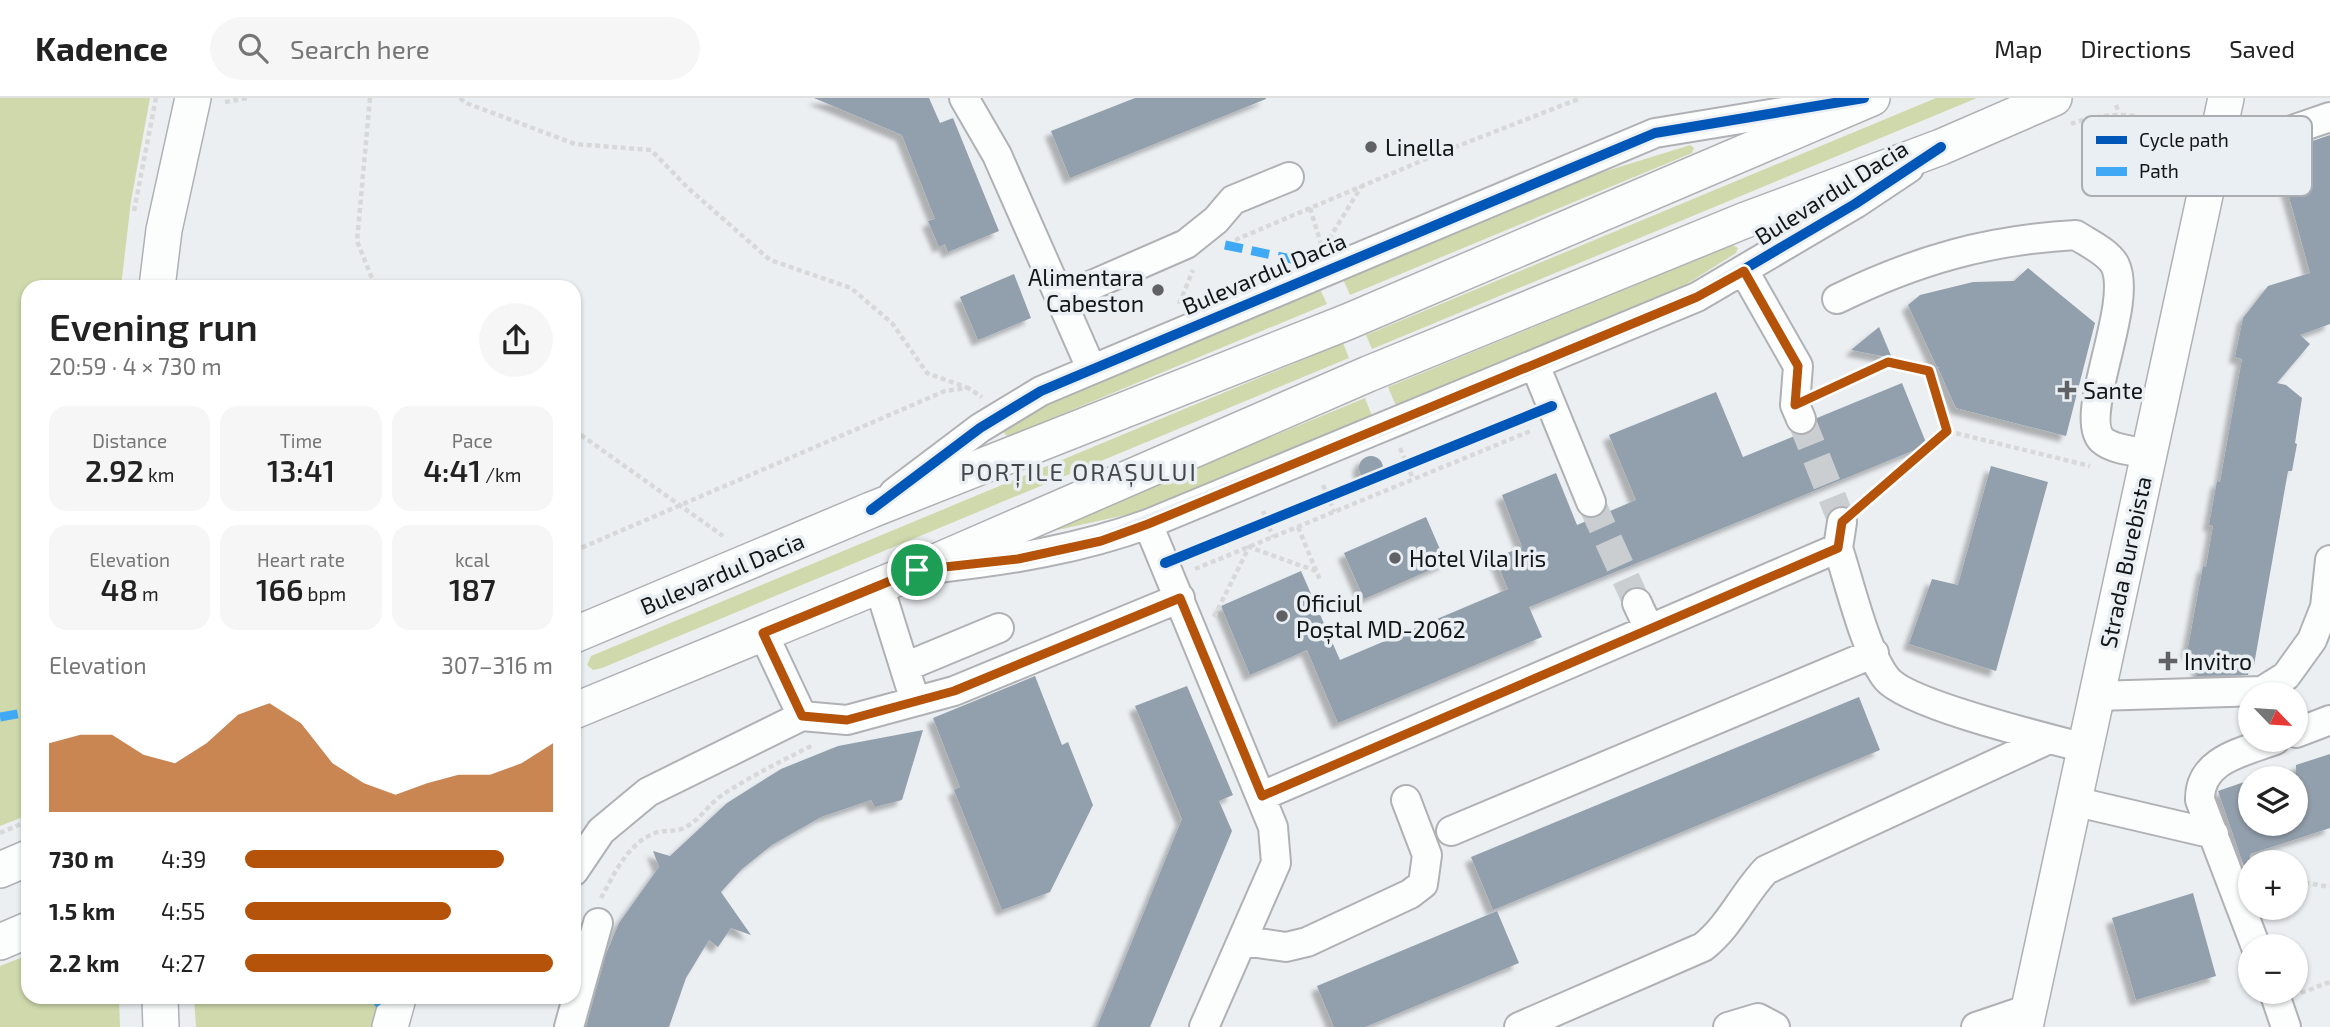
<!DOCTYPE html>
<html lang="en">
<head>
<meta charset="utf-8">
<style>
  body { margin:0; font-family:"Exo 2",sans-serif; background:#f6f6f6; color:#222; height:100vh; display:flex; flex-direction:column; font-size:26px; white-space:nowrap }
  * { box-sizing:border-box; margin:0 }
  p { font-size:23px; color:#767676 }
  .icon { flex:none; width:38px; height:38px; fill:none; stroke:currentColor; stroke-width:2; stroke-linecap:round; stroke-linejoin:round }
  .map { position:relative; flex:1; overflow:hidden }
  .panel { position:absolute; left:21px; top:182px; width:560px; height:724px; display:flex; flex-direction:column; background:#fff; border-radius:21px; box-shadow:0 2px 5px #0004 }
  .panel>* { flex:none }
  .needle { width:46px; rotate:115deg }
  .fabs { position:absolute; left:2238px; top:584px; display:grid; gap:14px }
  .fabs a { display:grid; place-items:center; width:70px; height:70px; border-radius:50%; background:#fff; box-shadow:0 2px 5px #0004; font-size:35px }
  .pin { position:absolute; display:grid; place-items:center; width:60px; height:60px; color:#fff; margin:-30px; border:4px solid #fff; border-radius:50%; box-shadow:0 2px 7px #0007 }
  .round { display:grid; place-items:center; flex:none; width:74px; height:74px; border-radius:37px; background:#f6f6f6 }
  .overview { display:flex; align-items:center; justify-content:space-between; height:119px; padding:0 28px }
  h1 { font-size:38px; font-weight:600; line-height:52px }
  .metrics { display:grid; grid-template-columns:repeat(3,1fr); gap:10px; height:119px; padding:7px 28px }
  .metrics div { display:grid; align-content:center; border-radius:18px; background:#f6f6f6; text-align:center }
  .metrics b { font-size:30px; font-weight:600 }
  .metrics small { font-size:19px; font-weight:400 }
  .metrics p { font-size:19px }
  .chart { height:196px; padding:14px 28px }
  .chart p { display:flex; justify-content:space-between }
  .chart svg { width:100%; height:126px; margin-top:7px; fill:#b45309; opacity:.7 }
  ul { padding:0 28px; list-style:none; font-size:23px }
  li { display:grid; grid-template-columns:112px 84px 1fr; align-items:center; height:52px }
  li i { height:18px; border-radius:9px; background:#b45309 }
  header { display:flex; align-items:center; gap:42px; box-sizing:border-box; height:98px; padding:0 35px; background:#fff; border-bottom:2px solid #e0e0e0 }
  header strong { font-size:33px }
  nav { display:flex; gap:38px; margin-inline-start:auto; font-size:24px }
  .search { width:490px; height:63px; background:#f6f6f6; display:flex; align-items:center; gap:18px; box-sizing:border-box; padding:0 24px; border-radius:38px; color:#767676; font-size:26px }
  .map>svg:first-child { display:block }
  .green { fill:#d0d9ac }
  .building { fill:#929fac; filter:url(#shadow) }
  .lines { fill:none; stroke-linecap:round; stroke-linejoin:round }
  .minor-tunnel { stroke:#cbced1; stroke-width:28; stroke-dasharray:28 14; stroke-linecap:butt }
  .minor-casing { stroke:#afb1b4; stroke-width:32 }
  .major-casing { stroke:#afb1b4; stroke-width:38 }
  .path { stroke:#d7d8d8; stroke-width:4.5; stroke-dasharray:5 3.5; stroke-linecap:butt }
  .minor { stroke:#fcfdfd; stroke-width:28 }
  .major { stroke:#fcfdfd; stroke-width:35 }
  .quiet { stroke:#3fa9f5; stroke-width:9; stroke-dasharray:18 9; stroke-linecap:butt }
  .cycleway-casing { stroke:#eaeff4; stroke-width:15 }
  .cycleway { stroke:#0057b8; stroke-width:10 }
  .route-casing { stroke:#fff; stroke-width:14 }
  .route { stroke:#b45309; stroke-width:9 }
  .poi-dot { fill:#5f6164; stroke:#eaeff4; stroke-width:2.5 }
  .labels { text-anchor:middle; dominant-baseline:central; stroke-width:7; stroke-linejoin:round; paint-order:stroke }
  .poi-label { font-size:23px; fill:#131517; stroke:#eaeff4; text-anchor:start }
  .street-label { font-size:23px; fill:#131517; stroke:#eaeff4 }
  .neighbourhood-label { font-size:24px; letter-spacing:2px; fill:#44484d; stroke:#eaeff4 }
  .key { fill:#eaeff4; stroke:#aaaeb2; stroke-width:2 }
  .key-label { font-size:19px; fill:#131517 }
</style>
</head>
<body>
<header>
<strong>Kadence</strong>
<div class="search"><svg class="icon" aria-label="search" viewBox="0 0 24 24"><circle cx="10" cy="10" r="6"/><path d="M15 15l6 6"/></svg>Search here</div>
<nav><a>Map</a><a>Directions</a><a>Saved</a></nav>
</header>
<div class="map">
<svg width="2330" height="929" viewBox="0 0 2330 929">
  <defs>
    <filter id="shadow"><feDropShadow dx="-6" dy="6" stdDeviation="2" flood-color="#0004"/></filter>
  </defs>
  <rect width="100%" height="100%" fill="#eceff2"/>
  <!-- green -->
  <path class="green" d="M0,0H150L131,103L121,189H28V717L0,728Z
    M1936,0H1977L1372,251L1366,237Z
    M1690,47L1694,50L1692,55L1350,197L1342,179L1600,75Z
    M1733,147L1738,150L1736,155L1682,189L1396,308L1388,289Z
    M1319,189L1327,206L1019,334L1007,338L1004,335L1005,331L1088,285Z
    M1343,245L1349,260L602,570L593,572L587,567L591,558Z
    M1365,300L1372,318L1139,414L1053,433L1055,428Z
    M28,857V900H119L120,929H0V868Z
    M194,900H382L375,929H196Z"/>
  <!-- building -->
  <path class="building" d="M814,0H929L940,25L953,20L999,133L948,154L945,146L939,149L928,123L935,121L902,37Z
    M1135,0H1266V1L1070,80L1051,33Z
    M2330,37V226L2300,237L2310,246L2277,285L2286,287L2302,300L2295,345L2297,346L2292,373H2288L2254,567L2250,566L2248,577L2197,578L2199,568L2193,566L2194,556L2187,555L2203,468L2206,469L2213,428L2209,427L2217,383L2220,384L2242,261L2235,259L2243,220L2268,188L2310,175L2277,55Z
    M2028,170L2095,225L2066,338L1956,310L1938,270L1940,269H1937L1908,207L1920,197L1973,184L2014,183Z
    M1014,176L1031,220L978,242L960,199Z
    M1879,229L1892,260L1851,252Z
    M1902,285L1927,347L1529,509L1542,539L1338,625L1307,552L1250,577L1221,508L1301,473L1340,562L1508,491L1495,460L1522,449L1502,397L1556,375L1577,427L1636,402L1609,337L1716,294L1743,359L1797,337L1808,336L1815,330L1817,320Z
    M1359 370a12 12 0 1 1 24 0a12 12 0 1 1-24 0Z
    M1991,368L2048,384L1996,573L1909,546L1932,481L1958,487Z
    M1426,419L1446,465L1364,501L1344,455Z
    M1035,578L1062,647L1068,644L1093,707L1050,794L1002,812L954,692L960,689L933,620Z
    M1187,588L1233,697L1219,703L1232,733L1150,929H1097L1182,721L1135,608Z
    M1859,599L1880,652L1493,812L1471,759Z
    M923,632L902,702L875,709L871,702L821,719L772,747L742,771L721,794L751,837L731,830L718,849L709,842L686,880L669,929H586L606,856L619,825L659,769L653,753L670,758L727,705L781,671L838,648Z
    M2330,656V730L2250,756L2249,783L2218,693L2250,682V726H2296V667Z
    M2193,795L2216,878L2136,902L2112,820Z
    M1497,813L1519,865L1365,929H1334L1317,888Z"/>
  <g class="lines">
    <!-- minor-tunnel -->
    <path class="minor-tunnel" d="M1801,321L1842,424
      M1591,404L1637,505"/>
    <!-- minor casing -->
    <g class="minor-casing">
      <path id="minor" d="M964,0L997,57L1091,270
        M2217,39L2257,44L2330,19
        M1744,173L1798,268L1795,307L1801,321
        M1060,201L1186,146L1216,122L1233,102L1289,79
        M1837,201C1917,162 1988,142 2076,137C2088,145 2108,154 2115,167C2134,207 2077,318 2102,342C2113,352 2135,353 2149,355
        M1535,267L1591,404
        M894,395L980,330L1041,293L1655,35L1838,5
        M1148,426L1273,729L1276,765L1204,929
        M1838,450L1842,424
        M938,470C1010,462 1079,451 1148,426L1697,199L1855,106L1909,70
        M879,488L915,603
        M1637,505L1649,531
        M905,569L999,530
        M2096,598L2262,593L2286,578L2312,542L2325,509L2330,462
        M802,618L847,622L954,593L1180,500
        M2296,635L2330,622
        M1262,698L1838,450C1849,483 1866,556 1887,581C1909,607 2047,640 2085,650
        M2073,703L2214,736
        M1451,733L1874,555
        M574,773L601,733L648,694L802,618L763,535
        M1244,843L1286,849L1307,844L1410,796L1423,786L1427,757L1406,702
        M2256,849L2200,702C2199,661 2244,654 2275,642
        M2274,894L2286,929
        M569,929L598,825
        M1519,929L1703,849C1730,828 1743,796 1766,772L2049,641
        M1728,929L1758,920L1775,929
        M1976,929L2029,911"/>
    </g>
    <!-- major casing -->
    <g class="major-casing">
      <path id="major" d="M157,189L164,132L193,0
        M574,537L871,412L1347,224L1872,0
        M574,613L917,472L1368,276L1743,123L1941,49L2054,0
        M0,772L28,760
        M0,844L28,832
        M160,900L161,929
        M390,929L398,900
        M2025,929L2226,0"/>
    </g>
    <!-- path -->
    <path class="path" d="M370,0L357,143L371,178L379,189
      M460,0L466,5L575,46L651,52L688,90L770,162L851,190L892,225L927,275L968,290
      M225,4L248,0
      M2116,7L2119,15
      M2071,26C2110,12 2173,8 2179,64
      M1310,110L1321,146
      M134,113L156,0
      M1329,141L1361,89
      M1235,142L1440,55L1581,0
      M1179,206L1193,172
      M1822,295L1888,264L1929,273L1947,333L2090,368
      M574,332L723,438
      M1400,350L1413,381
      M1323,387L1325,392
      M1330,403L1334,414
      M1861,408L1947,333
      M1263,413L1265,418
      M1269,429L1273,439
      M1298,429L1320,482
      M574,453L945,293L968,290L982,299
      M1195,471L1533,332
      M1214,519L1249,449L1316,473
      M0,735L28,723
      M2296,783L2330,789
      M601,800C614,776 628,745 655,735C665,731 676,735 686,729C699,722 707,709 718,700C748,679 780,664 813,647
      M2301,895L2330,884"/>
    <!-- minor -->
    <use href="#minor" class="minor"/>
    <!-- major -->
    <use href="#major" class="major"/>
    <!-- quiet -->
    <path class="quiet" d="M1225,147L1296,162
      M0,619L28,614
      M375,900L380,907"/>
    <!-- cycleway casing -->
    <g class="cycleway-casing">
      <path id="cycleway" d="M871,412L980,330L1041,293L1655,35L1864,0
        M1165,465L1552,308
        M917,472L1019,461L1101,443L1390,327L1697,199L1855,106L1941,49"/>
    </g>
    <!-- cycleway -->
    <use href="#cycleway" class="cycleway"/>
  </g>
  <g class="lines">
    <!-- route casing -->
    <g class="route-casing">
      <path id="route" d="M1744,173L1798,268L1795,307L1888,264L1929,273L1947,333L1842,424L1838,450L1262,698L1180,500L954,593L847,622L802,618L763,535L917,472L1018,461L1101,443L1148,426L1697,199Z"/>
    </g>
    <!-- route -->
    <use href="#route" class="route"/>
  </g>
  <!-- markers -->
  <g class="poi-dot">
    <circle cx="1371" cy="49" r="7"/>
    <circle cx="1158" cy="192" r="7"/>
    <path d="M2063.5 281.5h7v7h7v7h-7v7h-7v-7h-7v-7h7z"/>
    <circle cx="1395" cy="460" r="7"/>
    <circle cx="1282" cy="518" r="7"/>
    <path d="M2164.5 552.5h7v7h7v7h-7v7h-7v-7h-7v-7h7z"/>
  </g>
  <g class="labels">
    <!-- poi labels -->
    <g class="poi-label">
      <text x="1385" y="49">Linella</text>
      <text x="1144" y="179" text-anchor="end">Alimentara<tspan x="1144" dy="26">Cabeston</tspan></text>
      <text x="2083" y="292">Sante</text>
      <text x="1409" y="460">Hotel Vila Iris</text>
      <text x="1296" y="505">Oficiul<tspan x="1296" dy="26">Poștal MD-2062</tspan></text>
      <text x="2184" y="563">Invitro</text>
    </g>
    <!-- street labels -->
    <g class="street-label">
      <text transform="translate(1831 94) rotate(-32)">Bulevardul Dacia</text>
      <text transform="translate(1264 175) rotate(-23)">Bulevardul Dacia</text>
      <text transform="translate(2125 464) rotate(-78)">Strada Burebista</text>
      <text transform="translate(722 475) rotate(-23)">Bulevardul Dacia</text>
    </g>
    <!-- neighbourhood labels -->
    <g class="neighbourhood-label">
      <text x="1079" y="373">PORȚILE ORAȘULUI</text>
    </g>
  </g>
  <!-- legend -->
  <rect x="2082" y="18" width="230" height="80" rx="10" class="key"/>
  <rect x="2096" y="38" width="31" height="8" fill="#0057b8"/>
  <rect x="2096" y="69" width="31" height="9" fill="#3fa9f5"/>
  <g class="key-label">
    <text x="2139" y="49">Cycle path</text>
    <text x="2139" y="80">Path</text>
  </g>
</svg>
<div class="fabs">
<a><svg class="needle" viewBox="-14 -14 28 28"><path d="M0-13l5 13h-10z" fill="#e53935"/><path d="M0 13l5-13h-10z" fill="#767676"/></svg></a>
<a><svg class="icon" aria-label="layers" viewBox="0 0 24 24"><path d="M12 4l9 5-9 5-9-5zM3 14l9 5 9-5"/></svg></a>
<a>+</a>
<a>−</a>
</div>
<div class="pin" style="left:917px;top:472px;background:#1e9e55"><svg class="icon" aria-label="arrive" viewBox="0 0 24 24"><path d="M6 21V4h12l-3 4 3 4H6"/></svg></div>
<section class="panel">
<div class="overview"><div><h1>Evening run</h1><p>20:59 · 4 × 730 m</p></div><a class="round"><svg class="icon" aria-label="share" viewBox="0 0 24 24"><path d="M12 15V3M7 8l5-5 5 5M5 13v7h14v-7"/></svg></a></div>
<div class="metrics">
<div><p>Distance</p><b>2.92<small> km</small></b></div>
<div><p>Time</p><b>13:41</b></div>
<div><p>Pace</p><b>4:41<small> /km</small></b></div>
</div>
<div class="metrics">
<div><p>Elevation</p><b>48<small> m</small></b></div>
<div><p>Heart rate</p><b>166<small> bpm</small></b></div>
<div><p>kcal</p><b>187</b></div>
</div>
<div class="chart"><p><span>Elevation</span>307–316 m</p>
<svg viewBox="0 0 160 44" preserveAspectRatio="none"><path d="M0 44V20L10 17L20 17L30 24L40 27L50 20L60 10L70 6L80 13L90 27L100 34L110 38L120 34L130 31L140 31L150 27L160 20V44z"/></svg>
</div>
<ul>
<li><b>730 m</b>4:39<i style="width:84%"></i></li>
<li><b>1.5 km</b>4:55<i style="width:67%"></i></li>
<li><b>2.2 km</b>4:27<i style="width:100%"></i></li>
</ul>
</section>
</div>
</body>
</html>
